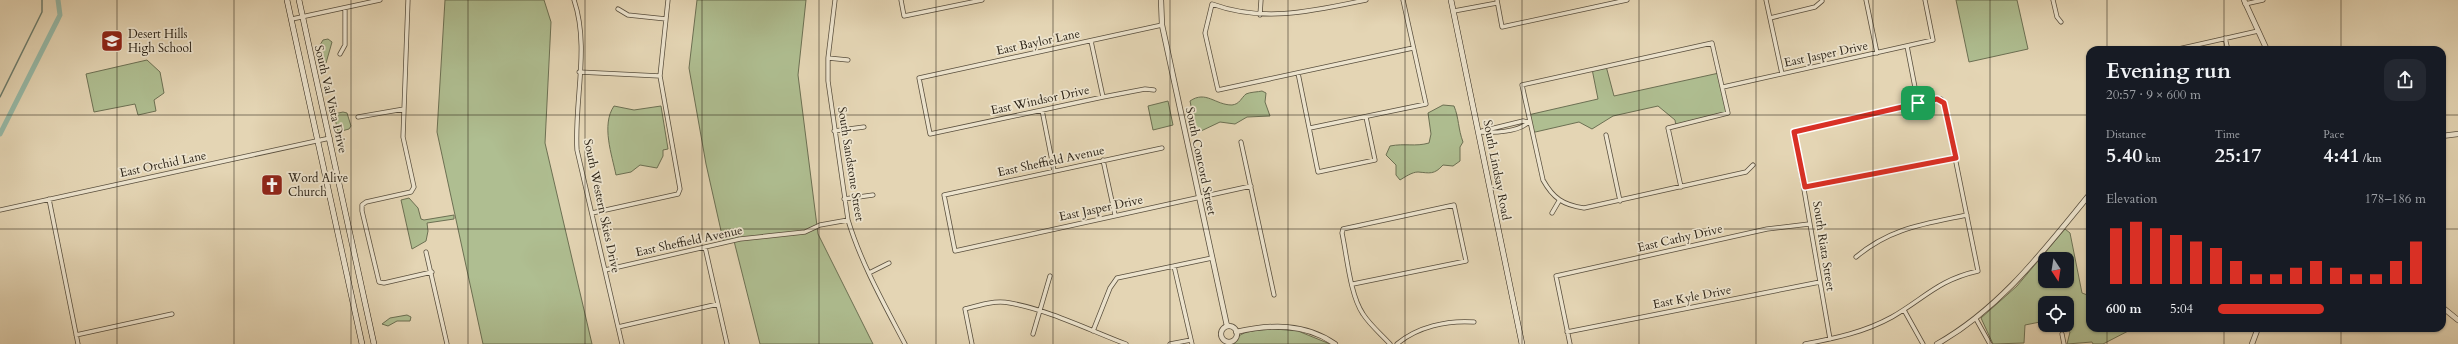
<!DOCTYPE html>
<html lang="en">
<head>
<meta charset="utf-8">
<style>
  body { margin:0; font-family:Cardo,serif; background:#242831; color:#f1f3f6; height:100vh; display:flex; flex-direction:column; font-size:15px; white-space:nowrap }
  * { box-sizing:border-box; margin:0 }
  p { font-size:13px; color:#9ea1a6 }
  .icon { flex:none; width:22px; height:22px; fill:none; stroke:currentColor; stroke-width:2; stroke-linecap:round; stroke-linejoin:round }
  .map { position:relative; flex:1; overflow:hidden }
  .details { position:absolute; left:2086px; top:46px; width:360px; height:286px; display:flex; flex-direction:column; background:#171b24; border-radius:12px; box-shadow:0 1px 3px #0004 }
  .details>* { flex:none }
  .needle { width:26px; rotate:168deg }
  .fabs { position:absolute; left:2038px; top:252px; display:grid; gap:8px }
  .fabs a { display:grid; place-items:center; width:36px; height:36px; border-radius:8px; background:#171b24; box-shadow:0 1px 3px #0004; font-size:20px }
  .pin { position:absolute; display:grid; place-items:center; width:34px; height:34px; color:#fff; margin:-17px; border-radius:8px; box-shadow:0 2px 6px #0006 }
  .round { display:grid; place-items:center; flex:none; width:42px; height:42px; border-radius:12px; background:#242831 }
  .summary { display:flex; align-items:center; justify-content:space-between; height:68px; padding:0 20px }
  h1 { font-size:22px; font-weight:600; line-height:30px }
  .figures { display:grid; grid-template-columns:repeat(3,1fr); gap:6px; height:68px; padding:4px 20px }
  .figures div { display:grid; align-content:center }
  .figures b { font-size:20px; font-weight:600 }
  .figures small { font-size:11px; font-weight:400 }
  .figures p { font-size:11px }
  .chart { height:112px; padding:8px 20px }
  .chart p { display:flex; justify-content:space-between }
  .chart svg { width:100%; height:72px; margin-top:4px; stroke:#d93025; stroke-width:6 }
  ul { padding:0 20px; list-style:none; font-size:13px }
  li { display:grid; grid-template-columns:64px 48px 1fr; align-items:center; height:30px }
  li i { height:10px; border-radius:5px; background:#d93025 }
  .map>svg:first-child { display:block }
  .green { fill:#afbe91; stroke:#6c7053; fill-rule:evenodd }
  .lines { fill:none; stroke-linecap:round; stroke-linejoin:round }
  .stream { stroke:#6b7c6d; stroke-width:1.5 }
  .canal { stroke:#97b9a7; stroke-width:5 }
  .minor-casing { stroke:#584e3d; stroke-width:5 }
  .tertiary-casing { stroke:#584e3d; stroke-width:6 }
  .secondary-casing { stroke:#2a2115; stroke-width:6 }
  .minor { stroke:#ede4ce; stroke-width:3.5 }
  .tertiary { stroke:#ede4ce; stroke-width:4.5 }
  .secondary { stroke:#ede4ce; stroke-width:5 }
  .route-casing { stroke:#fff; stroke-width:8 }
  .route { stroke:#d93025; stroke-width:5 }
  .grid { fill:none; stroke:#2a2115; stroke-width:1; stroke-opacity:0.55 }
  .labels { text-anchor:middle; dominant-baseline:central; stroke-width:3.5; stroke-linejoin:round; paint-order:stroke }
  .poi-label { font-size:12px; fill:#2a2115; stroke:#ede4ce; text-anchor:start }
  .street-label { font-size:12px; fill:#2a2115; stroke:#ede4ce }
</style>
</head>
<body>
<div class="map">
<svg width="2458" height="344" viewBox="0 0 2458 344">
  <rect width="100%" height="100%" fill="#e4d5b4"/>
  <filter id="stains"><feTurbulence type="fractalNoise" baseFrequency=".005" numOctaves="4"/><feColorMatrix values="0 0 0 0 .2 0 0 0 0 .09 0 0 0 0 .02 0 0 0 .5 -.17"/></filter>
  <radialGradient id="worn" r=".72"><stop offset=".6" stop-color="#630" stop-opacity="0"/><stop offset="1" stop-color="#630" stop-opacity=".3"/></radialGradient>
  <!-- green -->
  <path class="green" d="M445,0H544L551,22L545,143L592,344H483L437,132Z
    M697,0H806L798,75L818,234L873,344H760L734,241L724,244L706,164L689,68Z
    M1956,0H2017L2028,49L1969,62Z
    M328,39L332,42L326,63L323,64L320,45L323,40Z
    M147,60L160,72L164,93L154,100L156,111L138,115L135,104L94,112L86,74Z
    M1606,66L1614,96L1719,73L1728,113L1676,126L1675,120L1658,106L1613,116L1592,129L1579,122L1531,133L1528,115L1598,99L1592,69Z
    M1262,91L1266,93L1265,102L1270,116L1247,117L1235,124L1220,122L1201,131L1196,130L1190,101C1206,90 1215,105 1232,105C1240,104 1241,98 1246,94C1250,92 1258,92 1262,91Z
    M1168,101L1173,125L1153,130L1148,106Z
    M1443,105L1454,106C1459,118 1458,129 1463,142L1460,147V161L1453,166L1443,165C1434,175 1430,173 1418,172C1412,172 1405,177 1400,180L1396,175V165L1386,155L1390,146C1405,143 1415,147 1429,143L1431,134L1428,113Z
    M614,106L634,110L661,106L668,149L663,150V156L657,168L640,165L631,172L616,175C612,155 601,125 614,106Z
    M343,112L347,113L351,126L349,129L338,132L334,114Z
    M409,198L418,208L421,219L424,220L454,215V219L427,223L428,231L426,241L412,249L401,200Z
    M2065,229L2070,233L2082,293L2090,296V328H2134L2103,344H2093L2092,342L2067,344L2070,332L2062,325H2067V303H2045V321L2025,325L2024,343L1993,344L1981,318L2017,286ZM2045,259H2067V281H2045Z
    M407,315L411,317L410,321H397L388,326L382,324L390,318Z
    M1275,329L1298,331L1330,344H1234C1236,329 1263,330 1275,329Z"/>
  <g class="lines">
    <!-- stream -->
    <path class="stream" d="M0,97L42,12V0"/>
    <!-- canal -->
    <path class="canal" d="M0,134L57,21L60,15L58,0"/>
    <!-- minor casing -->
    <g class="minor-casing">
      <path id="minor" d="M408,0L403,137L414,187L411,192L366,202L362,205V211L379,282L384,283L432,272
        M574,0C590,47 574,101 577,150L622,344
        M835,0L828,58V81L848,220C861,263 884,304 905,344
        M901,0L904,16L982,0
        M1366,0C1313,11 1264,23 1212,4L1205,33L1218,90L1413,48
        M1497,0L1502,27L1627,0
        M1766,0L1782,74
        M1866,0L1877,53
        M2053,0L2057,17L2061,22
        M2245,4L2263,0
        M618,9L628,15L666,19
        M1454,11L1497,3
        M1260,15L1261,0
        M1770,18L1815,7L1822,1
        M292,19L380,0
        M2225,38L2228,50
        M1091,41L1103,97
        M1907,46L1918,103
        M2174,50L2258,31
        M340,54L345,45V8
        M828,58L848,60
        M579,72L660,76
        M1298,73L1318,172L1375,160L1366,117
        M1723,87L1933,40L1925,0
        M1154,90L1145,89L1103,97L930,134L919,78L1162,25
        M1042,110L1054,171
        M358,117L404,109
        M1310,128L1426,104L1403,0
        M834,131L864,127
        M1482,131L1523,121L1529,122
        M1480,132C1494,133 1518,132 1529,122
        M1606,135L1620,201
        M1241,142L1274,295
        M1162,148L944,195L955,251L1251,186
        M1103,160L1115,215
        M1681,187L1668,128L1728,113L1712,43L1522,85L1543,180C1553,198 1563,205 1584,208L1746,172L1753,165
        M1805,187L1956,158
        M49,199L78,344
        M844,199L873,195
        M0,210L330,138
        M592,213L678,194L680,189L660,76L668,0
        M1552,213L1559,201
        M705,247L727,344
        M426,252L447,344
        M1856,257C1890,228 1924,224 1967,215
        M1174,266L1192,344
        M605,270L740,239L805,232L820,225L848,220
        M869,273L889,263
        M1353,284L1466,261L1454,205L1343,229L1342,233C1347,256 1350,295 1363,314C1370,325 1381,334 1390,344
        M1904,310L1923,344
        M1976,319L1990,344
        M618,327L718,304
        M1093,331L1110,288L1117,278L1212,258
        M1567,332L1820,282
        M1033,334L1050,276
        M2062,334L2064,344
        M76,335L172,314
        M972,344L965,309C979,305 995,300 1010,303C1049,310 1089,330 1126,344
        M1170,344L1191,340
        M1397,344C1417,327 1447,320 1474,322
        M1570,344L1556,276L1767,229L1809,224
        M1805,344C1836,338 1865,332 1892,317C1925,298 1938,280 1978,271L1944,103L1941,99L1794,132L1830,339"/>
    </g>
    <!-- tertiary casing -->
    <g class="tertiary-casing">
      <path id="tertiary" d="M1161,0L1162,25L1227,326
        M2244,0L2267,50
        M2442,136L2458,134
        M2442,307L2458,320
        M1221 334a8 8 0 1 1 16 0a8 8 0 1 1-16 0Z
        M1236,332C1271,324 1305,323 1335,344
        M1937,344C2001,308 2044,250 2090,194
        M2252,344L2258,328"/>
    </g>
    <!-- secondary casing -->
    <g class="secondary-casing">
      <path id="secondary" d="M287,0L362,344
        M299,0L374,344
        M1451,0L1522,344"/>
    </g>
    <!-- minor -->
    <use href="#minor" class="minor"/>
    <!-- tertiary -->
    <use href="#tertiary" class="tertiary"/>
    <!-- secondary -->
    <use href="#secondary" class="secondary"/>
  </g>
  <g class="lines">
    <!-- route casing -->
    <g class="route-casing">
      <path id="route" d="M1937,99L1944,103L1956,158L1805,187L1794,132Z"/>
    </g>
    <!-- route -->
    <use href="#route" class="route"/>
  </g>
  <!-- grid -->
  <path class="grid" d="M117,0V344M234,0V344M351,0V344M468,0V344M585,0V344M702,0V344M819,0V344M936,0V344M1053,0V344M1170,0V344M1288,0V344M1405,0V344M1522,0V344M1639,0V344M1756,0V344M1873,0V344M1990,0V344M2107,0V50M2224,0V50M2341,0V50M0,115H2090M2442,115H2458M0,229H2090M2442,229H2458M2107,328V344M2224,328V344M2341,328V344"/>
  <!-- icons -->
  <defs>
    <g id="school-square" transform="scale(1.15)"><rect x="-9" y="-9" width="18" height="18" rx="4" fill="#8f2418" stroke="#ede4ce"/><path d="M0-5L7-2L0 1L-7-2ZM-4 1L0 2.5L4 1V4Q0 6-4 4Z" fill="#fff"/></g>
    <g id="church-square" transform="scale(1.15)"><rect x="-9" y="-9" width="18" height="18" rx="4" fill="#8f2418" stroke="#ede4ce"/><path d="M-1.2-6h2.4v3.5h3.3v2.4h-3.3V6h-2.4V-.1h-3.3v-2.4h3.3Z" fill="#fff"/></g>
  </defs>
  <g fill-rule="evenodd">
    <use href="#school-square" x="112" y="41"/>
    <use href="#church-square" x="272" y="185"/>
  </g>
  <g class="labels">
    <!-- poi labels -->
    <g class="poi-label">
      <text x="128" y="34">Desert Hills<tspan x="128" dy="14">High School</tspan></text>
      <text x="288" y="178">Word Alive<tspan x="288" dy="14">Church</tspan></text>
    </g>
    <!-- street labels -->
    <g class="street-label">
      <text transform="translate(1038 42) rotate(-12)">East Baylor Lane</text>
      <text transform="translate(1826 54) rotate(-12)">East Jasper Drive</text>
      <text transform="translate(331 99) rotate(77)">South Val Vista Drive</text>
      <text transform="translate(1040 100) rotate(-12)">East Windsor Drive</text>
      <text transform="translate(1051 161) rotate(-12)">East Sheffield Avenue</text>
      <text transform="translate(1201 161) rotate(78)">South Concord Street</text>
      <text transform="translate(163 164) rotate(-12)">East Orchid Lane</text>
      <text transform="translate(851 164) rotate(81)">South Sandstone Street</text>
      <text transform="translate(1497 170) rotate(79)">South Lindsay Road</text>
      <text transform="translate(602 206) rotate(78)">South Western Skies Drive</text>
      <text transform="translate(1101 208) rotate(-12)">East Jasper Drive</text>
      <text transform="translate(1680 238) rotate(-13)">East Cathy Drive</text>
      <text transform="translate(689 241) rotate(-12)">East Sheffield Avenue</text>
      <text transform="translate(1824 246) rotate(81)">South Riata Street</text>
      <text transform="translate(1692 297) rotate(-11)">East Kyle Drive</text>
    </g>
  </g>
  <rect width="100%" height="100%" filter="url(#stains)"/>
  <rect width="100%" height="100%" fill="url(#worn)"/>
</svg>
<div class="fabs">
<a><svg class="needle" viewBox="-14 -14 28 28"><path d="M0-13l5 13h-10z" fill="#e53935"/><path d="M0 13l5-13h-10z" fill="#9ea1a6"/></svg></a>
<a><svg class="icon" aria-label="locate" viewBox="0 0 24 24"><circle cx="12" cy="12" r="6"/><path d="M12 2v4M12 18v4M2 12h4M18 12h4"/></svg></a>
</div>
<div class="pin" style="left:1918px;top:103px;background:#1e9e55"><svg class="icon" aria-label="arrive" viewBox="0 0 24 24"><path d="M6 21V4h12l-3 4 3 4H6"/></svg></div>
<section class="details">
<div class="summary"><div><h1>Evening run</h1><p>20:57 · 9 × 600 m</p></div><a class="round"><svg class="icon" aria-label="share" viewBox="0 0 24 24"><path d="M12 15V3M7 8l5-5 5 5M5 13v7h14v-7"/></svg></a></div>
<div class="figures">
<div><p>Distance</p><b>5.40<small> km</small></b></div>
<div><p>Time</p><b>25:17</b></div>
<div><p>Pace</p><b>4:41<small> /km</small></b></div>
</div>
<div class="chart"><p><span>Elevation</span>178–186 m</p>
<svg viewBox="0 0 160 44" preserveAspectRatio="none"><path d="M5 44V10M15 44V6M25 44V10M35 44V14M45 44V18M55 44V22M65 44V30M75 44V38M85 44V38M95 44V34M105 44V30M115 44V34M125 44V38M135 44V38M145 44V30M155 44V18"/></svg>
</div>
<ul>
<li><b>600 m</b>5:04<i style="width:51%"></i></li>
</ul>
</section>
</div>
</body>
</html>
